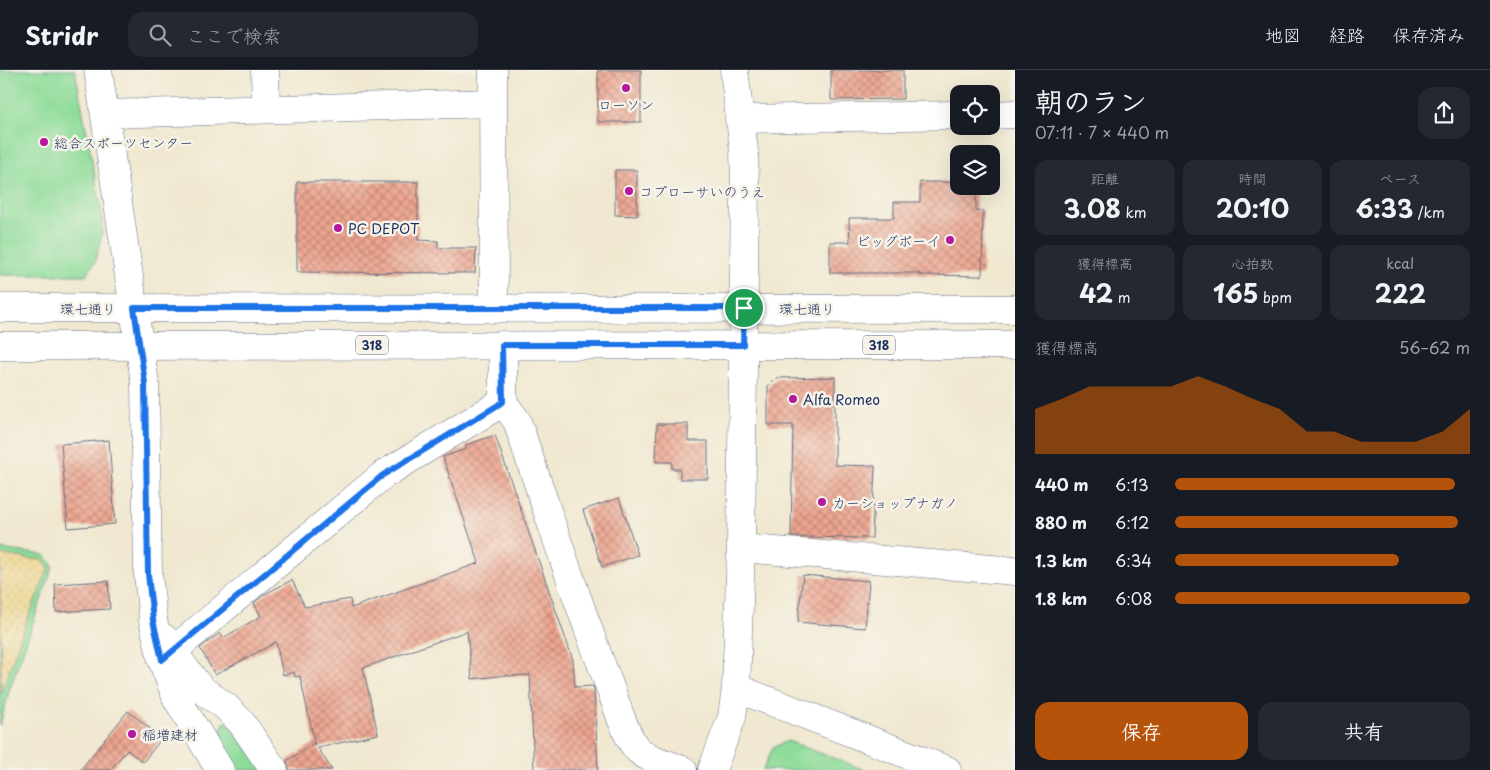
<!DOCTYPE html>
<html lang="ja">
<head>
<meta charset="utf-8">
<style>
  body { margin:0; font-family:"Playpen Sans","Klee One",sans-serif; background:#242831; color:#f1f3f6; height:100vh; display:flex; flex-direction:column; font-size:19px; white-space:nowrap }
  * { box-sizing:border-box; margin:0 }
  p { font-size:16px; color:#9ea1a6 }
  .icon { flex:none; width:28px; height:28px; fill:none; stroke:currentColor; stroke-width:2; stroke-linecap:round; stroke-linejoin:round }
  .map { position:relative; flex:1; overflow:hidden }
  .drawer { display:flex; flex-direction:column; background:#171b24; width:475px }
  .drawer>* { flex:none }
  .controls { position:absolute; left:950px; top:15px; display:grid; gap:10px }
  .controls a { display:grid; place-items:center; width:50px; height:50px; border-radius:10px; background:#171b24; box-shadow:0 5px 20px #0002; font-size:25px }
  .pin { position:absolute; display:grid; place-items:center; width:42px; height:42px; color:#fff; margin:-21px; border:2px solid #fff; border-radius:50%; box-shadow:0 1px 5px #0007 }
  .round { display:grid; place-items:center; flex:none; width:52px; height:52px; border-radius:15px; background:#242831 }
  .head { display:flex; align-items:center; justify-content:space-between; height:85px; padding:0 20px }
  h1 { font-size:28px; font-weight:700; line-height:38px }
  .metrics { display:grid; grid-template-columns:repeat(3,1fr); gap:8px; height:85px; padding:5px 20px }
  .metrics div { display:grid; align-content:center; border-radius:12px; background:#242831; text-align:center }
  .metrics b { font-size:25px; font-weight:700 }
  .metrics small { font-size:14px; font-weight:400 }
  .metrics p { font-size:14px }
  .chart { height:140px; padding:10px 20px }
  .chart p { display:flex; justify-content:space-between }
  .chart svg { width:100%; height:90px; margin-top:5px; fill:#b45309; opacity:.7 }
  .action { display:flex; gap:10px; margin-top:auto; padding:10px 20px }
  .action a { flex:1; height:58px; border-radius:15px; background:#b45309; color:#fff; font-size:20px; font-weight:700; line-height:58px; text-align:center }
  .action a+a { background:#242831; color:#f1f3f6 }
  ul { padding:0 20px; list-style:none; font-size:16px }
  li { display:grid; grid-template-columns:80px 60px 1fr; align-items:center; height:38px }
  li i { height:12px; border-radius:6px; background:#b45309 }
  header { display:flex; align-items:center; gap:30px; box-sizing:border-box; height:70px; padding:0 25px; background:#171b24; border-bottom:1px solid #363941 }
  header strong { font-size:24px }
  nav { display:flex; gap:28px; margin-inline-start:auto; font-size:18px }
  .search { width:350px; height:45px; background:#242831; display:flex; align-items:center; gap:12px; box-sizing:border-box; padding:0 18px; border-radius:15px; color:#9ea1a6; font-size:19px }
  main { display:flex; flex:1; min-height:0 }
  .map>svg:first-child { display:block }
  .green { fill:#8ddc9a; stroke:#54867c }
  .sand { fill:url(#sand-dots); stroke:#84847e }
  .building { fill:url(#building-cross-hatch) }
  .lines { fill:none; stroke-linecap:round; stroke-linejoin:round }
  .minor-casing { stroke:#667086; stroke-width:29 }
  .major-casing { stroke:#667086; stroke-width:29 }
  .minor { stroke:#fff; stroke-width:28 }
  .major { stroke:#fff; stroke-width:28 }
  .route-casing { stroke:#fff; stroke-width:10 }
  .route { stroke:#1a73e8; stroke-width:6 }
  .poi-dot { fill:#b5179e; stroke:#f7f3e8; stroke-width:2 }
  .labels { text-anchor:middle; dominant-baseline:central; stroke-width:5; stroke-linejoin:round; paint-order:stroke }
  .shield { fill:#f7f3e8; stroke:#5d6a87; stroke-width:1 }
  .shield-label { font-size:12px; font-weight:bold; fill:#1b2f5e }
  .poi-label { font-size:14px; fill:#1b2f5e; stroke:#f7f3e8; text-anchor:start }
  .street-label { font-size:14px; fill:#1b2f5e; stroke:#f7f3e8 }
</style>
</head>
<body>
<header>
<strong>Stridr</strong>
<div class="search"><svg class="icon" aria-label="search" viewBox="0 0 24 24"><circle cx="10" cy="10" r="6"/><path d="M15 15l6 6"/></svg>ここで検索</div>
<nav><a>地図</a><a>経路</a><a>保存済み</a></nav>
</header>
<main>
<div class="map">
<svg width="1015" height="700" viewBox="0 0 1015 700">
  <defs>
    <pattern id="sand-dots" width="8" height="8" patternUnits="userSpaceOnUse" patternTransform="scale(1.25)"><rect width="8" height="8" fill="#eeda9e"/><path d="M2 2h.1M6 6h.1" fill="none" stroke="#ccbb8a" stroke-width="1.8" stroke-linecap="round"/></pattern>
    <pattern id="building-cross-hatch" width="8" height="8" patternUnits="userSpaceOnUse" patternTransform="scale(1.25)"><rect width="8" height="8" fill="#eea58f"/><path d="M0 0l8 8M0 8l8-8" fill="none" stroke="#c08778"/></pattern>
  </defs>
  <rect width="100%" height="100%" fill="#f7f3e8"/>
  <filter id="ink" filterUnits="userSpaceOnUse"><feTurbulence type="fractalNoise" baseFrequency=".02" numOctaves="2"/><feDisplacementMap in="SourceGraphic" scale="10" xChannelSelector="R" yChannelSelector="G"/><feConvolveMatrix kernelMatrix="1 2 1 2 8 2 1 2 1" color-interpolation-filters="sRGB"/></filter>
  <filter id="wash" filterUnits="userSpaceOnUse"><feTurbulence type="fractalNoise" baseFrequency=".0096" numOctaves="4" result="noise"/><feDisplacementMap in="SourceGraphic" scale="20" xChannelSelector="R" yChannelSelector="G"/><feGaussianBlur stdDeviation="1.12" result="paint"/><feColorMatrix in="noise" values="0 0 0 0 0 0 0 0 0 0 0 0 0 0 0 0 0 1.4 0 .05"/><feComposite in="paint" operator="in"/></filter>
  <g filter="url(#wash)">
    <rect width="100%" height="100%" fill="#f0e8d0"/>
    <!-- green -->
    <path class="green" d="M0,0H75L102,144V164L95,192L86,205H0Z
      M0,479L45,485L53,496L9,621L0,655Z
      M227,652L265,700H233C221,679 214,677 224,653Z
      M788,671L865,700H763L773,677Z"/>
    <!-- sand -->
    <path class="sand" d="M0,484L30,489H42L49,497L25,555L1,624Z"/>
    <g id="blocks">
      <!-- building -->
      <path class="building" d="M598,0H641V52H598Z
        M831,0H903V29L831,30Z
        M615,100H637V146L615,145Z
        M297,112H418V170L438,171V178H476L475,203L297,202Z
        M920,112H959V116H976V141H983L982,206L919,205V203H830V172H850L849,148H894V132H920Z
        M835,307V395L875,396L872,468L791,467L793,355H768V316L776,308Z
        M657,354H688V371H708V409H680V399H672V392H656Z
        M495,365L573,590L575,617L593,616L594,619L598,700H534L530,605L508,606V605L472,609L467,561L363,598L378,664L318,678L332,700H289L287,691L314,673L315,675L300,606L295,607L294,602L283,605L276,572L215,605L200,578L220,563L223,568L261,546L254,533L265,524L292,510L305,537L350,529L351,538L479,493L443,387L466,379V375Z
        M109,370L115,454L68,458L61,374Z
        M619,428L638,485L602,497L583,440Z
        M803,505L869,511L865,558L798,552Z
        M108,511L110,539L56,542L55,514Z
        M128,641L162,668L143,692L127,680L110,700H80Z"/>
    </g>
  </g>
  <g filter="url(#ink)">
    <use href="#blocks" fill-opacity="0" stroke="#667086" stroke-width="1"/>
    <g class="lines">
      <!-- minor casing -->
      <g class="minor-casing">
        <path id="minor" d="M98,0L145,313L148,504L153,550L162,590L177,629L220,700
          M265,0L266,39
          M493,0L494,239
          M105,44L493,33
          M991,45L1015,44
          M739,49L959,45
          M503,275V332L517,351C547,440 576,530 610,617C616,633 626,668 638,680C649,690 669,694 683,700
          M741,478L1015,501
          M164,568L172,581L201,619L225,636L241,652L274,700
          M162,590L383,405L503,332
          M736,618L947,700
          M712,700L732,647L736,618L741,478L745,110L744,81L734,0"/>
      </g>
      <!-- major casing -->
      <g class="major-casing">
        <path id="major" d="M0,238L1015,239
          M0,276L1015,275"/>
      </g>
      <!-- minor -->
      <use href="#minor" class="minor"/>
      <!-- major -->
      <use href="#major" class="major"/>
    </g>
  </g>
  <g class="lines" filter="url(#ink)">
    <!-- route casing -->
    <g class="route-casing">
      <path id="route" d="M134,238H744L743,275H502L503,332L383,405L162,590L153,550L148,504L145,313Z"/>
    </g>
    <!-- route -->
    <use href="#route" class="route"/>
  </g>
  <!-- markers -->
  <g class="poi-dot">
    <circle cx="626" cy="18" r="5"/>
    <circle cx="44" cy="72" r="5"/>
    <circle cx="629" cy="121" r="5"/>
    <circle cx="338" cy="158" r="5"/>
    <circle cx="950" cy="170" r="5"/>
    <circle cx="793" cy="329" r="5"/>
    <circle cx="822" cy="432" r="5"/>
    <circle cx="132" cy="664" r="5"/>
  </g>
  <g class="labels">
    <!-- shield labels -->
    <g class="shield">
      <rect x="356" y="265.5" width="32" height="19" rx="4"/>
      <rect x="863" y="265.5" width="32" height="19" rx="4"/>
    </g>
    <g class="shield-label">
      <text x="372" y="275">318</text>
      <text x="879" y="275">318</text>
    </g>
    <!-- poi labels -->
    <g class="poi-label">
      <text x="626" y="34" text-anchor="middle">ローソン</text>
      <text x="54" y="72">総合スポーツセンター</text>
      <text x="639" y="121">コプローサいのうえ</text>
      <text x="348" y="158">PC DEPOT</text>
      <text x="940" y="170" text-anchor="end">ビッグボーイ</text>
      <text x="803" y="329">Alfa Romeo</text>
      <text x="832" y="432">カーショップナガノ</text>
      <text x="142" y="664">稲増建材</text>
    </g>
    <!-- street labels -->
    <g class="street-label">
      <text x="88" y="238">環七通り</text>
      <text x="807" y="238">環七通り</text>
    </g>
  </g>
</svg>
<div class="controls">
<a><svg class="icon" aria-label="locate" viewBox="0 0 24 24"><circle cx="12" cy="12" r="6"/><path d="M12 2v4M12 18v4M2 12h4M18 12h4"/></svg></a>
<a><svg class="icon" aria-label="layers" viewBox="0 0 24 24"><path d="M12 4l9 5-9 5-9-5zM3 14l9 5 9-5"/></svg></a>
</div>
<div class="pin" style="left:744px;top:238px;background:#1e9e55"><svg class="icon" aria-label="arrive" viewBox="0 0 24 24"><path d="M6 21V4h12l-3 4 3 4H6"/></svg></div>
</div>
<section class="drawer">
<div class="head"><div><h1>朝のラン</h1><p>07:11 · 7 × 440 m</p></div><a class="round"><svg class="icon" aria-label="share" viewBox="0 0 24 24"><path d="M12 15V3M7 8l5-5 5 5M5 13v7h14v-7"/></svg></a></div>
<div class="metrics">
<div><p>距離</p><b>3.08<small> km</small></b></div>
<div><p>時間</p><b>20:10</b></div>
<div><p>ペース</p><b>6:33<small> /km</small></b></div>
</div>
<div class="metrics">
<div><p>獲得標高</p><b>42<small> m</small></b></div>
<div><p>心拍数</p><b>165<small> bpm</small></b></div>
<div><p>kcal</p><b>222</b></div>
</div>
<div class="chart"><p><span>獲得標高</span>56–62 m</p>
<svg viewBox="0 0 160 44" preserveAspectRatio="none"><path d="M0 44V22L10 17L20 11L30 11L40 11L50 11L60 6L70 11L80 17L90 22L100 33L110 33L120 38L130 38L140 38L150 33L160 22V44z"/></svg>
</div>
<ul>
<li><b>440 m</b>6:13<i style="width:95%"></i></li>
<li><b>880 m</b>6:12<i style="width:96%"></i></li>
<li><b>1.3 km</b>6:34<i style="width:76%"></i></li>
<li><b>1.8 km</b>6:08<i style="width:100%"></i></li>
</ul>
<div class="action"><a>保存</a><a>共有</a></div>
</section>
</main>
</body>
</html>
